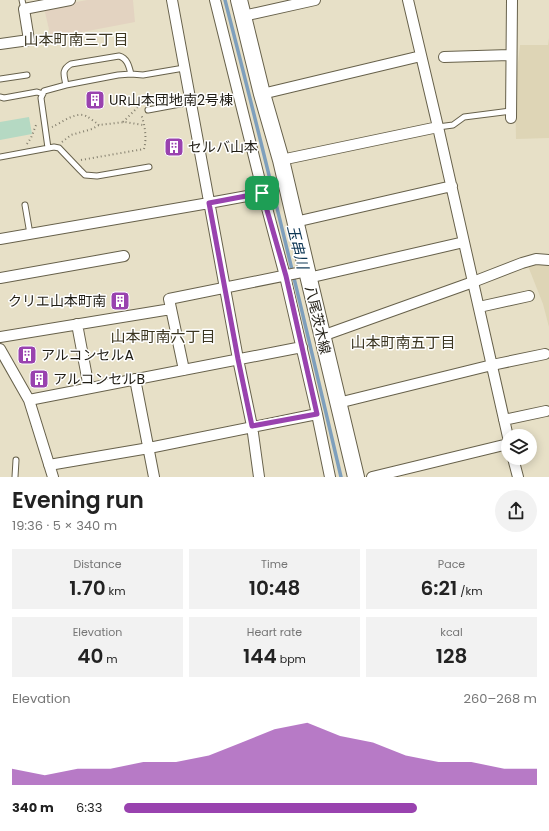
<!DOCTYPE html>
<html lang="en">
<head>
<meta charset="utf-8">
<style>
  body { margin:0; font-family:Poppins,"Noto Sans JP",sans-serif; background:#f2f2f2; color:#222; height:100vh; display:flex; flex-direction:column; font-size:15px; white-space:nowrap }
  * { box-sizing:border-box; margin:0 }
  p { font-size:13px; color:#767676 }
  .icon { flex:none; width:22px; height:22px; fill:none; stroke:currentColor; stroke-width:2; stroke-linecap:round; stroke-linejoin:round }
  .map { position:relative; height:477px; overflow:hidden }
  .panel { display:flex; flex-direction:column; background:#fff; flex:1 }
  .panel>* { flex:none }
  .fabs { position:absolute; left:501px; top:429px; display:grid; gap:8px }
  .fabs a { display:grid; place-items:center; width:36px; height:36px; border-radius:50%; background:#fff; box-shadow:0 2px 10px #0003; font-size:20px }
  .pin { position:absolute; display:grid; place-items:center; width:34px; height:34px; color:#fff; margin:-17px; border-radius:8px; box-shadow:0 2px 6px #0006 }
  .round { display:grid; place-items:center; flex:none; width:42px; height:42px; border-radius:21px; background:#f2f2f2 }
  .overview { display:flex; align-items:center; justify-content:space-between; height:68px; padding:0 12px }
  h1 { font-size:22px; font-weight:600; line-height:30px }
  .stats { display:grid; grid-template-columns:repeat(3,1fr); gap:6px; height:68px; padding:4px 12px }
  .stats div { display:grid; align-content:center; border-radius:0px; background:#f2f2f2; text-align:center }
  .stats b { font-size:20px; font-weight:600 }
  .stats small { font-size:11px; font-weight:400 }
  .stats p { font-size:11px }
  .chart { height:112px; padding:8px 12px }
  .chart p { display:flex; justify-content:space-between }
  .chart svg { width:100%; height:72px; margin-top:4px; fill:#9942af; opacity:.7 }
  ul { padding:0 12px; list-style:none; font-size:13px }
  li { display:grid; grid-template-columns:64px 48px 1fr; align-items:center; height:30px }
  li i { height:10px; border-radius:5px; background:#9942af }
  .map>svg:first-child { display:block }
  .built { fill:#ded5b6 }
  .education { fill:#e3d3c1 }
  .green { fill:#b5d9c3 }
  .lines { fill:none; stroke-linecap:round; stroke-linejoin:round }
  .stream { stroke:#7e9fbc; stroke-width:3.5 }
  .service-casing { stroke:#67614b; stroke-width:7 }
  .minor-casing { stroke:#67614b; stroke-width:12 }
  .primary-casing { stroke:#67614b; stroke-width:18 }
  .path { stroke:#837e6d; stroke-width:2; stroke-dasharray:1 3; stroke-linecap:butt }
  .service { stroke:#fff; stroke-width:5 }
  .minor { stroke:#fff; stroke-width:10 }
  .primary { stroke:#fff; stroke-width:16 }
  .route-casing { stroke:#fff; stroke-width:8 }
  .route { stroke:#9942af; stroke-width:5 }
  .labels { text-anchor:middle; dominant-baseline:central; stroke-width:3; stroke-linejoin:round; paint-order:stroke }
  .poi-label { font-size:14px; fill:#201d14; stroke:#fff; text-anchor:start }
  .street-label { font-size:14px; fill:#201d14; stroke:#fff }
  .neighbourhood-label { font-size:15px; fill:#3b3520; stroke:#fff }
  .water-label { font-size:15px; font-style:italic; fill:#0e3755; stroke:#fff }
</style>
</head>
<body>
<div class="map">
<svg width="549" height="477" viewBox="0 0 549 477">
  <rect width="100%" height="100%" fill="#e7e0c7"/>
  <!-- built -->
  <path class="built" d="M549,38V138L516,139L515,89L520,45H548Z
    M538,262H549V327L543,304L528,266Z"/>
  <!-- education -->
  <path class="education" d="M87,0H133L135,22L51,38L44,8Z"/>
  <!-- green -->
  <path class="green" d="M29,117L32,134L0,140V122Z"/>
  <g class="lines">
    <!-- stream -->
    <path class="stream" d="M225,0C266,159 304,318 341,477"/>
    <!-- service casing -->
    <g class="service-casing">
      <path id="service" d="M22,0L24,9
        M0,79L27,75
        M66,85C64,75 61,70 71,64L119,56C127,58 129,66 131,74
        M0,97L4,98L37,92L43,94
        M148,110L191,102
        M438,127L453,125L464,117L511,111
        M48,148L41,98L44,91L66,85L118,75L131,74L143,75L184,68
        M0,157L54,147L59,148L80,170L85,175L97,176L149,167
        M25,205L30,234
        M15,477L16,460"/>
    </g>
    <!-- minor casing -->
    <g class="minor-casing">
      <path id="minor" d="M172,0L238,359L252,426L259,477
        M215,0L263,193L285,276L317,414L330,477
        M408,0L438,127L508,437
        M243,16L315,0
        M0,44L29,40L24,9L70,0
        M444,57L511,55
        M262,94L421,56
        M511,118L512,0
        M281,160L438,127
        M295,222L452,186
        M0,239L209,203L263,193
        M0,278L124,256
        M308,278L464,242
        M479,307L529,296
        M77,324L89,388
        M322,336L473,282L522,263L536,259L549,260
        M0,337L171,309
        M0,349L29,400L53,477
        M184,370L169,299L307,271
        M135,379L154,477
        M29,400L302,347
        M338,403L492,365L545,354
        M504,420L546,411
        M513,458L518,477
        M49,465L149,448L317,414
        M372,477L508,444"/>
    </g>
    <!-- primary casing -->
    <g class="primary-casing">
      <path id="primary" d="M239,0L262,94L281,160L307,271L356,477"/>
    </g>
    <!-- path -->
    <path class="path" d="M139,102V110
      M123,122L139,106
      M52,127C61,123 76,111 86,116C90,118 95,122 99,125
      M62,142L71,135L92,129L99,125L125,122L143,125
      M27,144L31,138L36,125
      M81,160L144,149C147,138 145,125 141,114"/>
    <!-- service -->
    <use href="#service" class="service"/>
    <!-- minor -->
    <use href="#minor" class="minor"/>
    <!-- primary -->
    <use href="#primary" class="primary"/>
  </g>
  <g class="lines">
    <!-- route casing -->
    <g class="route-casing">
      <path id="route" d="M262,193L286,276L317,414L252,426L238,359L209,203Z"/>
    </g>
    <!-- route -->
    <use href="#route" class="route"/>
  </g>
  <!-- icons -->
  <defs>
    <g id="building-square" transform="scale(1)"><rect x="-9" y="-9" width="18" height="18" rx="4" fill="#9942af" stroke="#fff"/><path d="M-4-6H4V6H1V3H-1V6H-4ZM-2.5-4.3h1.7v1.8h-1.7ZM.8-4.3h1.7v1.8H.8ZM-2.5-1h1.7V.8h-1.7ZM.8-1h1.7V.8H.8Z" fill="#fff"/></g>
  </defs>
  <g fill-rule="evenodd">
    <use href="#building-square" x="95" y="100"/>
    <use href="#building-square" x="174" y="147"/>
    <use href="#building-square" x="120" y="301"/>
    <use href="#building-square" x="27" y="355"/>
    <use href="#building-square" x="39" y="379"/>
  </g>
  <g class="labels">
    <!-- poi labels -->
    <g class="poi-label">
      <text x="109" y="100">UR山本団地南2号棟</text>
      <text x="188" y="147">セルバ山本</text>
      <text x="106" y="301" text-anchor="end">クリエ山本町南</text>
      <text x="41" y="355">アルコンセルA</text>
      <text x="53" y="379">アルコンセルB</text>
    </g>
    <!-- street labels -->
    <g class="street-label">
      <text transform="translate(318 320) rotate(77)">八尾茨木線</text>
    </g>
    <!-- neighbourhood labels -->
    <g class="neighbourhood-label">
      <text x="76" y="39">山本町南三丁目</text>
      <text x="163" y="336">山本町南六丁目</text>
      <text x="403" y="342">山本町南五丁目</text>
    </g>
    <!-- water labels -->
    <g class="water-label">
      <text transform="translate(298 247) rotate(76)">玉串川</text>
    </g>
  </g>
</svg>
<div class="fabs">
<a><svg class="icon" aria-label="layers" viewBox="0 0 24 24"><path d="M12 4l9 5-9 5-9-5zM3 14l9 5 9-5"/></svg></a>
</div>
<div class="pin" style="left:262px;top:193px;background:#1e9e55"><svg class="icon" aria-label="arrive" viewBox="0 0 24 24"><path d="M6 21V4h12l-3 4 3 4H6"/></svg></div>
</div>
<section class="panel">
<div class="overview"><div><h1>Evening run</h1><p>19:36 · 5 × 340 m</p></div><a class="round"><svg class="icon" aria-label="share" viewBox="0 0 24 24"><path d="M12 15V3M7 8l5-5 5 5M5 13v7h14v-7"/></svg></a></div>
<div class="stats">
<div><p>Distance</p><b>1.70<small> km</small></b></div>
<div><p>Time</p><b>10:48</b></div>
<div><p>Pace</p><b>6:21<small> /km</small></b></div>
</div>
<div class="stats">
<div><p>Elevation</p><b>40<small> m</small></b></div>
<div><p>Heart rate</p><b>144<small> bpm</small></b></div>
<div><p>kcal</p><b>128</b></div>
</div>
<div class="chart"><p><span>Elevation</span>260–268 m</p>
<svg viewBox="0 0 160 44" preserveAspectRatio="none"><path d="M0 44V34L10 38L20 34L30 34L40 30L50 30L60 26L70 18L80 10L90 6L100 14L110 18L120 26L130 30L140 30L150 34L160 34V44z"/></svg>
</div>
<ul>
<li><b>340 m</b>6:33<i style="width:71%"></i></li>
</ul>
</section>
</body>
</html>
